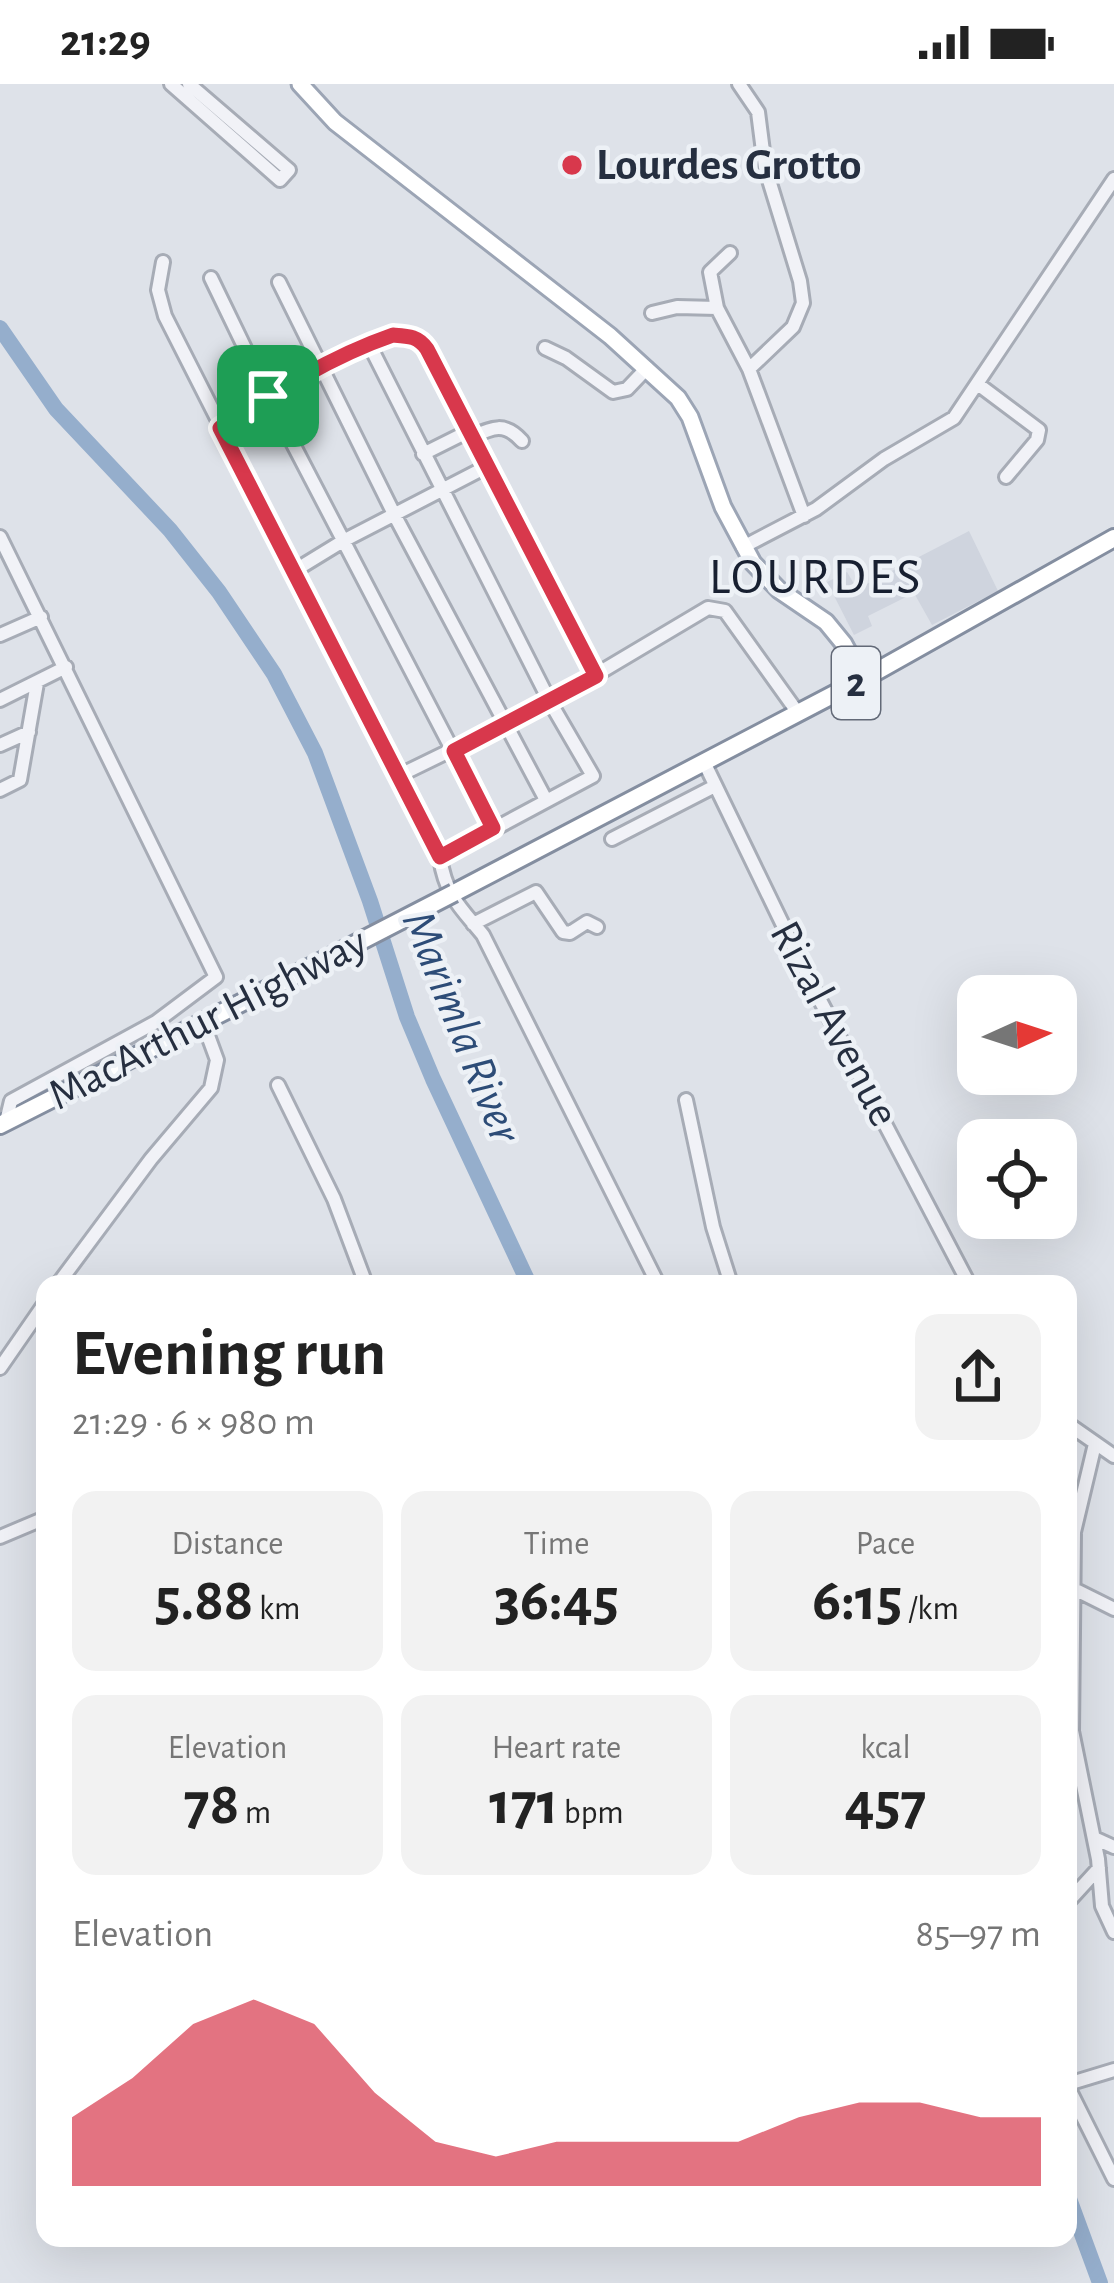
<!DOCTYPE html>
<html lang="en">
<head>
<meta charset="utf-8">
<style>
  body { margin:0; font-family:"Alegreya Sans",sans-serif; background:#f2f2f2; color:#222; height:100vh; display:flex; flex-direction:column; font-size:45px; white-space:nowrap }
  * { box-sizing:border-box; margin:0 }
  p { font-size:39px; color:#767676 }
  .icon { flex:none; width:66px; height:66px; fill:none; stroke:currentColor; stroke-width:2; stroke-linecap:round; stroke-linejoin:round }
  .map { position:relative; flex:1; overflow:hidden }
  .side { position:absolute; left:36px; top:1191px; width:1041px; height:972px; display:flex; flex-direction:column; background:#fff; border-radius:24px; box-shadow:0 12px 48px #0002 }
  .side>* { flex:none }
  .needle { width:78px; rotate:87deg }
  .tools { position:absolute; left:957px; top:891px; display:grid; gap:24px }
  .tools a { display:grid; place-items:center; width:120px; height:120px; border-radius:24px; background:#fff; box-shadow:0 12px 48px #0002; font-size:60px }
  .pin { position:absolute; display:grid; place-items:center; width:102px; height:102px; color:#fff; margin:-51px; border-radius:24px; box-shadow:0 6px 18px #0006 }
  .round { display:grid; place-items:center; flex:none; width:126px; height:126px; border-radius:24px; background:#f2f2f2 }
  .summary { display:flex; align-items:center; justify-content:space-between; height:204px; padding:0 36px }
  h1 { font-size:66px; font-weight:700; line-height:90px }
  .figures { display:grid; grid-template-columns:repeat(3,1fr); gap:18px; height:204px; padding:12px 36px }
  .figures div { display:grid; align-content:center; border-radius:24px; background:#f2f2f2; text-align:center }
  .figures b { font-size:60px; font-weight:700 }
  .figures small { font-size:33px; font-weight:400 }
  .figures p { font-size:33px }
  .chart { height:336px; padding:24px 36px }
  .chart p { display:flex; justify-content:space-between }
  .chart svg { width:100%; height:216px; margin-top:12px; fill:#d8384c; opacity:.7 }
  .status { display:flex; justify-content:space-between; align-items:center; height:84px; padding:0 60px; background:#fff; direction:ltr }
  .status svg { height:33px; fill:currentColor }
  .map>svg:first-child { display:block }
  .built { fill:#cfd4de }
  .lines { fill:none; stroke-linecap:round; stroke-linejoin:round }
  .river { stroke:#95aecc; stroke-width:16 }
  .minor-casing { stroke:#a7acb6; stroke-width:18 }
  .major-casing { stroke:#9ca5b5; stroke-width:21 }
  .highway-casing { stroke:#848ea0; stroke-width:22 }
  .minor { stroke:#f1f2f7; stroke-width:12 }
  .major { stroke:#fff; stroke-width:15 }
  .highway { stroke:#fff; stroke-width:16 }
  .highway-bridge-casing { stroke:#848ea0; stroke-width:22; stroke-linecap:butt }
  .highway-bridge { stroke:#fff; stroke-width:16 }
  .route-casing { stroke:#fff; stroke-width:24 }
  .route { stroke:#d8384c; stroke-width:15 }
  .poi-dot { fill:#d8384c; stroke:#edf1f6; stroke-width:4.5 }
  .labels { text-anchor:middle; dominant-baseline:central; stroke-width:9; stroke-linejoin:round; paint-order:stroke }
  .shield { fill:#edf1f6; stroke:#626977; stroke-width:3 }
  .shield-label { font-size:42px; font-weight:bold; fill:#262f40 }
  .poi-label { font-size:45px; font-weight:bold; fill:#262f40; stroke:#edf1f6; text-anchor:start }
  .street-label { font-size:45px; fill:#262f40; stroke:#edf1f6 }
  .water-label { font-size:48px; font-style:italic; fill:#2d4c77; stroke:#edf1f6 }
  .quarter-label { font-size:51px; letter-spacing:3px; fill:#182031; stroke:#edf1f6 }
</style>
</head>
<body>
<div class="status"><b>21:29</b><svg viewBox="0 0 49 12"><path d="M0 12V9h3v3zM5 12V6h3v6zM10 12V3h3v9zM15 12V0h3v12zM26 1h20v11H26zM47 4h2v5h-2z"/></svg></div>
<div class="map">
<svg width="1114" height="2199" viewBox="0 0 1114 2199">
  <rect width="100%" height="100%" fill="#dee2e9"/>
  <!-- built -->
  <path class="built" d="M969,447L998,507L932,541L914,509L868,532L872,542L854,551L827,498L847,488L857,505Z"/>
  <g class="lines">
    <!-- river -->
    <path class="river" d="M0,244L56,325L170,446L219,508L274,590L315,669L370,817L407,933L433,995L529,1200
      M1068,2112L1100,2199"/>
    <!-- minor casing -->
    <g class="minor-casing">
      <path id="minor" d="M171,0L280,96L289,86L189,0
        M739,0L758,28L765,83L800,197L803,219L793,243L749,285
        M163,178L158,206L165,232L440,774C446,812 460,823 483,851L658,1200
        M211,194L268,312L493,744
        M279,198L395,432L546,716
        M717,224L710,188L730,169
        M652,229L677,223L717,224L749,285L804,432
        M369,260L550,618L593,692L440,774
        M545,264L566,274L613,308L627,305L647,284
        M979,301L1039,346L1037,356L1006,393
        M220,344C256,320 355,256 394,251C404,250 413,253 421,257L596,592
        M472,353C493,343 505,338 522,357
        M423,370L469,347
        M0,453L216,893L156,938L11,1017L6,1038
        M743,463L816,425L884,375L954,334L1114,95
        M294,487L343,457L488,382
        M0,551L41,533
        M0,616L66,583
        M0,661L29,648
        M704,678L811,899L969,1200
        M398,692L550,618L708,524L725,527L798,629
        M0,706L20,696L37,599
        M612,755L715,702
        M473,840L536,808L563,848L570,849L587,838L597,843
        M278,1001L334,1115L366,1200
        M686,1016L713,1143L731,1200
        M58,1200L151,1075L211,1004L217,976L203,938
        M0,1284L45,1219
        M1068,1340L1114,1372
        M1095,1360L1074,1448L1072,1647L1098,1775L1102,1822L1114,1848
        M0,1453L45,1434
        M1076,1506L1114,1525
        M1094,1754L1114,1763
        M1068,1818L1099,1784
        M1068,2000L1114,1986
        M1068,2003L1114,2095"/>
    </g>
    <!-- major casing -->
    <g class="major-casing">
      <path id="major" d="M300,0L335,38L610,252L678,314L690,333L723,423L753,479L779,506L826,538L844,560L863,595"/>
    </g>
    <!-- highway casing -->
    <g class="highway-casing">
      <path id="highway" d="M454,809L863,595L1114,454
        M0,1041L233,923"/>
    </g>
    <!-- minor -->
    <use href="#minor" class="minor"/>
    <!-- major -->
    <use href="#major" class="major"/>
    <!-- highway -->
    <use href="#highway" class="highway"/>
    <!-- highway-bridge casing -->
    <g class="highway-bridge-casing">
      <path id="highway-bridge" d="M233,923L454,809"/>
    </g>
    <!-- highway-bridge -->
    <use href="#highway-bridge" class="highway-bridge"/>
  </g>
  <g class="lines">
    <!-- route casing -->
    <g class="route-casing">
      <path id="route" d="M393,251C408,252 418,252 427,265L596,592L454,667L493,744L440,773L220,344C274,308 332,272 393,251Z"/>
    </g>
    <!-- route -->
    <use href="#route" class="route"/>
  </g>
  <!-- markers -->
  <circle class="poi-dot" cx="572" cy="81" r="12"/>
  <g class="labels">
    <!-- shield labels -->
    <rect class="shield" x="832" y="563" width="48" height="72" rx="9"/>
    <g class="shield-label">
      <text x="856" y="599">2</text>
    </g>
    <!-- poi labels -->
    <g class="poi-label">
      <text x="596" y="81">Lourdes Grotto</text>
    </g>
    <!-- street labels -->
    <g class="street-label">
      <text transform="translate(208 935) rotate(-27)">MacArthur Highway</text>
      <text transform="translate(834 940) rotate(62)">Rizal Avenue</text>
    </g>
    <!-- water labels -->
    <g class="water-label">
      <text transform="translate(461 943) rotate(68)">Marimla River</text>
    </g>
    <!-- quarter labels -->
    <g class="quarter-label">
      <text x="816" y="493">LOURDES</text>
    </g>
  </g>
</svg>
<div class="tools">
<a><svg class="needle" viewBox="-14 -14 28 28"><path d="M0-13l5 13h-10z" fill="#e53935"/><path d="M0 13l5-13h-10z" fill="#767676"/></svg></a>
<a><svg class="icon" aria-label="locate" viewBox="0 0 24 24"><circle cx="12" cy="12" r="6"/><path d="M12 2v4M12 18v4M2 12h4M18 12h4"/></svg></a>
</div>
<div class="pin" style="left:268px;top:312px;background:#1e9e55"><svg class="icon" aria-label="arrive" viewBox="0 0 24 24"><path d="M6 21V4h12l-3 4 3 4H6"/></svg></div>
<section class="side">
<div class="summary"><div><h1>Evening run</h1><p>21:29 · 6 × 980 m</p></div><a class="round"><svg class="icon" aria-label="share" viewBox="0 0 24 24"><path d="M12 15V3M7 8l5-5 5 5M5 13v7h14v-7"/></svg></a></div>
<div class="figures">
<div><p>Distance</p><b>5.88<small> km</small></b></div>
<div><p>Time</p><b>36:45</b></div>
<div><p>Pace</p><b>6:15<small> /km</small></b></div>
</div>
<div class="figures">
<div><p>Elevation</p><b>78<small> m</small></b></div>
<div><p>Heart rate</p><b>171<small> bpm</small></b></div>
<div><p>kcal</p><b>457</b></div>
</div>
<div class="chart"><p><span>Elevation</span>85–97 m</p>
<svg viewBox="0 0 160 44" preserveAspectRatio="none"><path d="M0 44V30L10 22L20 11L30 6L40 11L50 25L60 35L70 38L80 35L90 35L100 35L110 35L120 30L130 27L140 27L150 30L160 30V44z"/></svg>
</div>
</section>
</div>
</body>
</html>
